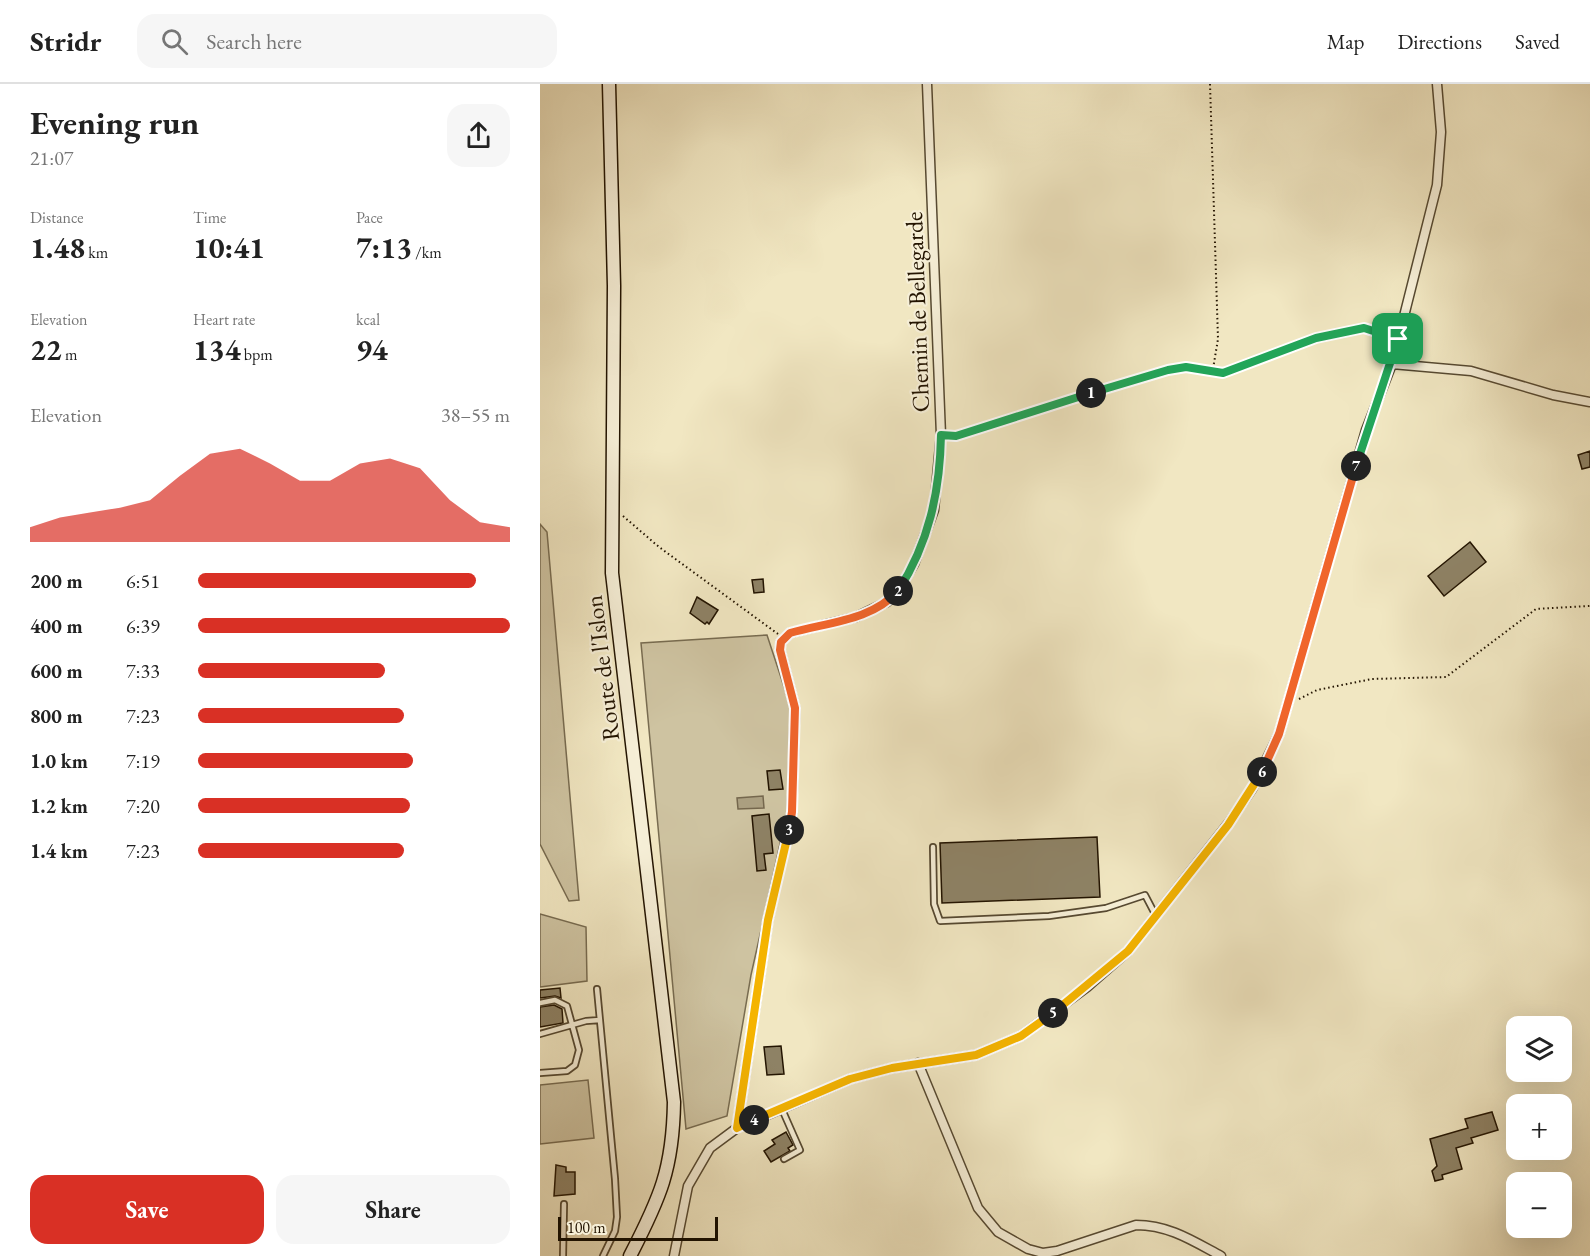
<!DOCTYPE html>
<html lang="en">
<head>
<meta charset="utf-8">
<style>
  body { margin:0; font-family:"EB Garamond",serif; background:#f6f6f6; color:#222; height:100vh; display:flex; flex-direction:column; font-size:22px; white-space:nowrap }
  * { box-sizing:border-box; margin:0 }
  p { font-size:20px; color:#767676 }
  .icon { flex:none; width:33px; height:33px; fill:none; stroke:currentColor; stroke-width:2; stroke-linecap:round; stroke-linejoin:round }
  .map { position:relative; flex:1; overflow:hidden }
  .details { display:flex; flex-direction:column; background:#fff; width:540px }
  .details>* { flex:none }
  .controls { position:absolute; left:966px; top:932px; display:grid; gap:12px }
  .controls a { display:grid; place-items:center; width:66px; height:66px; border-radius:12px; background:#fff; box-shadow:0 6px 24px #0002; font-size:30px }
  .scale { position:absolute; left:18px; bottom:15px; width:160px; box-sizing:border-box; padding-left:6px; border:3px solid #231401; border-top:0; font-size:16px; line-height:21px; white-space:nowrap; color:#231401; -webkit-text-stroke:4px #f6efd7; paint-order:stroke }
  .pin { position:absolute; display:grid; place-items:center; width:51px; height:51px; color:#fff; margin:-26px; border-radius:12px; box-shadow:0 3px 9px #0006 }
  .km { position:absolute; width:30px; height:30px; margin:-15px; border-radius:50%; background:#222; color:#fff; font-size:16px; line-height:30px; text-align:center }
  .round { display:grid; place-items:center; flex:none; width:63px; height:63px; border-radius:18px; background:#f6f6f6 }
  .headline { display:flex; align-items:center; justify-content:space-between; height:102px; padding:0 30px }
  h1 { font-size:33px; font-weight:700; line-height:45px }
  .stats { display:grid; grid-template-columns:repeat(3,1fr); gap:9px; height:102px; padding:6px 30px }
  .stats div { display:grid; align-content:center }
  .stats b { font-size:30px; font-weight:700 }
  .stats small { font-size:16px; font-weight:400 }
  .stats p { font-size:16px }
  .chart { height:168px; padding:12px 30px }
  .chart p { display:flex; justify-content:space-between }
  .chart svg { width:100%; height:108px; margin-top:6px; fill:#d93025; opacity:.7 }
  .cta { display:flex; gap:12px; margin-top:auto; padding:12px 30px }
  .cta a { flex:1; height:69px; border-radius:18px; background:#d93025; color:#fff; font-size:24px; font-weight:700; line-height:69px; text-align:center }
  .cta a+a { background:#f6f6f6; color:#222 }
  ul { padding:0 30px; list-style:none; font-size:20px }
  li { display:grid; grid-template-columns:96px 72px 1fr; align-items:center; height:45px }
  li i { height:15px; border-radius:8px; background:#d93025 }
  header { display:flex; align-items:center; gap:36px; box-sizing:border-box; height:84px; padding:0 30px; background:#fff; border-bottom:2px solid #e0e0e0 }
  header strong { font-size:28px }
  nav { display:flex; gap:33px; margin-inline-start:auto; font-size:21px }
  .search { width:420px; height:54px; background:#f6f6f6; display:flex; align-items:center; gap:15px; box-sizing:border-box; padding:0 21px; border-radius:18px; color:#767676; font-size:22px }
  main { display:flex; flex:1; min-height:0 }
  .map>svg:first-child { display:block }
  .green { fill:#cec3a1; stroke:#786c51; stroke-width:1.5 }
  .water { fill:#ab9f80; stroke:#75674d; stroke-width:1.5 }
  .building { fill:#8e8265; stroke:#231401; stroke-width:1.5 }
  .lines { fill:none; stroke-linecap:round; stroke-linejoin:round }
  .lane-casing { stroke:#564931; stroke-width:8 }
  .street-casing { stroke:#564931; stroke-width:11 }
  .secondary-casing { stroke:#231401; stroke-width:15 }
  .path { stroke:#231401; stroke-width:2; stroke-dasharray:1.5 3; stroke-linecap:butt }
  .lane { stroke:#f6efd7; stroke-width:4.5 }
  .street { stroke:#f6efd7; stroke-width:8 }
  .secondary { stroke:#f6efd7; stroke-width:12 }
  .split-1-casing { stroke:#fff; stroke-width:12 }
  .split-2-casing { stroke:#fff; stroke-width:12 }
  .split-3-casing { stroke:#fff; stroke-width:12 }
  .split-4-casing { stroke:#fff; stroke-width:12 }
  .split-5-casing { stroke:#fff; stroke-width:12 }
  .split-6-casing { stroke:#fff; stroke-width:12 }
  .split-7-casing { stroke:#fff; stroke-width:12 }
  .split-8-casing { stroke:#fff; stroke-width:12 }
  .split-1 { stroke:#22a559; stroke-width:8 }
  .split-2 { stroke:#22a559; stroke-width:8 }
  .split-3 { stroke:#f0652b; stroke-width:8 }
  .split-4 { stroke:#f5b400; stroke-width:8 }
  .split-5 { stroke:#f5b400; stroke-width:8 }
  .split-6 { stroke:#f5b400; stroke-width:8 }
  .split-7 { stroke:#f0652b; stroke-width:8 }
  .split-8 { stroke:#22a559; stroke-width:8 }
  .labels { text-anchor:middle; dominant-baseline:central; stroke-width:4.5; stroke-linejoin:round; paint-order:stroke }
  .street-label { font-size:24px; fill:#231401; stroke:#f6efd7 }
</style>
</head>
<body>
<header>
<strong>Stridr</strong>
<div class="search"><svg class="icon" aria-label="search" viewBox="0 0 24 24"><circle cx="10" cy="10" r="6"/><path d="M15 15l6 6"/></svg>Search here</div>
<nav><a>Map</a><a>Directions</a><a>Saved</a></nav>
</header>
<main>
<section class="details">
<div class="headline"><div><h1>Evening run</h1><p>21:07</p></div><a class="round"><svg class="icon" aria-label="share" viewBox="0 0 24 24"><path d="M12 15V3M7 8l5-5 5 5M5 13v7h14v-7"/></svg></a></div>
<div class="stats">
<div><p>Distance</p><b>1.48<small> km</small></b></div>
<div><p>Time</p><b>10:41</b></div>
<div><p>Pace</p><b>7:13<small> /km</small></b></div>
</div>
<div class="stats">
<div><p>Elevation</p><b>22<small> m</small></b></div>
<div><p>Heart rate</p><b>134<small> bpm</small></b></div>
<div><p>kcal</p><b>94</b></div>
</div>
<div class="chart"><p><span>Elevation</span>38–55 m</p>
<svg viewBox="0 0 160 44" preserveAspectRatio="none"><path d="M0 44V38L10 34L20 32L30 30L40 27L50 17L60 8L70 6L80 12L90 19L100 19L110 12L120 10L130 14L140 27L150 36L160 38V44z"/></svg>
</div>
<ul>
<li><b>200 m</b>6:51<i style="width:89%"></i></li>
<li><b>400 m</b>6:39<i style="width:100%"></i></li>
<li><b>600 m</b>7:33<i style="width:60%"></i></li>
<li><b>800 m</b>7:23<i style="width:66%"></i></li>
<li><b>1.0 km</b>7:19<i style="width:69%"></i></li>
<li><b>1.2 km</b>7:20<i style="width:68%"></i></li>
<li><b>1.4 km</b>7:23<i style="width:66%"></i></li>
</ul>
<div class="cta"><a>Save</a><a>Share</a></div>
</section>
<div class="map">
<svg width="1050" height="1172" viewBox="0 0 1050 1172">
  <rect width="100%" height="100%" fill="#f1e7c2"/>
  <filter id="stains"><feTurbulence type="fractalNoise" baseFrequency=".00333" numOctaves="4"/><feColorMatrix values="0 0 0 0 .2 0 0 0 0 .09 0 0 0 0 .02 0 0 0 .5 -.17"/></filter>
  <radialGradient id="worn" r=".72"><stop offset=".6" stop-color="#630" stop-opacity="0"/><stop offset="1" stop-color="#630" stop-opacity=".3"/></radialGradient>
  <!-- green -->
  <path class="green" d="M0,440L7,448L39,816L29,817L0,760Z
    M227,551L251,624L247,731L211,891L187,1032L146,1045L101,559Z
    M0,830L46,843L47,897L0,903Z
    M48,996L54,1054L0,1060V1001Z"/>
  <!-- water -->
  <path class="water" d="M223,712L224,724L198,725L197,714Z"/>
  <!-- building -->
  <path class="building" d="M1050,367V383L1042,385L1038,371Z
    M930,458L946,478L904,512L888,492Z
    M223,495L224,508L214,509L212,496Z
    M157,513L178,526L169,540L167,538L165,540L150,529Z
    M240,686L243,705L229,706L227,687Z
    M229,730L233,769L224,770L226,786L217,787L212,732Z
    M557,753L560,813L402,819L400,759Z
    M20,904L21,914L15,912L0,914V906Z
    M14,921L22,925L23,939L0,943V923Z
    M241,962L244,990L227,991L224,963Z
    M952,1028L958,1046L931,1054L933,1059L916,1064L922,1085L902,1091L903,1095L895,1097L892,1087L897,1082L890,1055L928,1044L925,1035Z
    M246,1048L253,1061L248,1064L250,1067L231,1078L224,1067L235,1060L232,1056Z
    M16,1081L26,1083V1088H35V1110L14,1112Z"/>
  <g class="lines">
    <!-- lane casing -->
    <g class="lane-casing">
      <path id="lane" d="M393,763L394,820L400,837L509,832L566,824L605,811L616,832
        M57,905L75,1095L77,1133L75,1147L63,1172
        M0,919L15,916L27,922L39,966L35,981L27,987L0,989
        M0,950L46,937L60,936
        M241,1023L260,1066L244,1075
        M23,1172L24,1120"/>
    </g>
    <!-- street casing -->
    <g class="street-casing">
      <path id="street" d="M852,280L931,287L1013,311L1050,318
        M378,979L438,1124L458,1148L488,1165L503,1169L517,1167L596,1141C629,1141 653,1157 681,1172
        M197,1044L228,836L252,728L255,624L240,566L241,558L250,549L316,533L347,518L358,507L374,480L394,426L401,351L387,0
        M134,1172L148,1102L170,1064L197,1044L310,995L352,984L436,971L481,952L547,903L588,867L688,740L712,705L739,650L826,346L852,280L897,101L901,48L897,0"/>
    </g>
    <!-- secondary casing -->
    <g class="secondary-casing">
      <path id="secondary" d="M69,0L74,202L72,489L134,1018C133,1085 120,1114 90,1172"/>
    </g>
    <!-- path -->
    <path class="path" d="M670,0L678,255L673,285
      M410,352H415L628,286L646,283L683,289L776,254L824,244L850,252
      M83,432L119,463L238,550
      M759,615L777,606L832,595L906,593L996,525L1050,522"/>
    <!-- lane -->
    <use href="#lane" class="lane"/>
    <!-- street -->
    <use href="#street" class="street"/>
    <!-- secondary -->
    <use href="#secondary" class="secondary"/>
  </g>
  <g class="lines">
    <!-- split-1 casing -->
    <g class="split-1-casing">
      <path id="split-1" d="M551,309L628,286L646,283L683,289L776,254L824,244L858,255"/>
    </g>
    <!-- split-2 casing -->
    <g class="split-2-casing">
      <path id="split-2" d="M358,507C389,459 400,407 401,351L416,352L551,309"/>
    </g>
    <!-- split-3 casing -->
    <g class="split-3-casing">
      <path id="split-3" d="M249,746L252,728L255,624L240,566L241,558L250,549C288,538 331,537 358,507"/>
    </g>
    <!-- split-4 casing -->
    <g class="split-4-casing">
      <path id="split-4" d="M214,1036L197,1044L228,836L249,746"/>
    </g>
    <!-- split-5 casing -->
    <g class="split-5-casing">
      <path id="split-5" d="M214,1036L310,995L352,984L436,971L481,952L513,929"/>
    </g>
    <!-- split-6 casing -->
    <g class="split-6-casing">
      <path id="split-6" d="M513,929L588,867L688,741L722,688"/>
    </g>
    <!-- split-7 casing -->
    <g class="split-7-casing">
      <path id="split-7" d="M722,688L739,650L816,382"/>
    </g>
    <!-- split-8 casing -->
    <g class="split-8-casing">
      <path id="split-8" d="M816,382L858,255"/>
    </g>
    <!-- split-1 -->
    <use href="#split-1" class="split-1"/>
    <!-- split-2 -->
    <use href="#split-2" class="split-2"/>
    <!-- split-3 -->
    <use href="#split-3" class="split-3"/>
    <!-- split-4 -->
    <use href="#split-4" class="split-4"/>
    <!-- split-5 -->
    <use href="#split-5" class="split-5"/>
    <!-- split-6 -->
    <use href="#split-6" class="split-6"/>
    <!-- split-7 -->
    <use href="#split-7" class="split-7"/>
    <!-- split-8 -->
    <use href="#split-8" class="split-8"/>
  </g>
  <g class="labels">
    <!-- street labels -->
    <g class="street-label">
      <text transform="translate(377 228) rotate(-92)">Chemin de Bellegarde</text>
      <text transform="translate(62 584) rotate(-97)">Route de l'Islon</text>
    </g>
  </g>
  <rect width="100%" height="100%" filter="url(#stains)"/>
  <rect width="100%" height="100%" fill="url(#worn)"/>
</svg>
<div class="controls">
<a><svg class="icon" aria-label="layers" viewBox="0 0 24 24"><path d="M12 4l9 5-9 5-9-5zM3 14l9 5 9-5"/></svg></a>
<a>+</a>
<a>−</a>
</div>
<div class="scale">100 m</div>
<div class="pin" style="left:858px;top:255px;background:#1e9e55"><svg class="icon" aria-label="arrive" viewBox="0 0 24 24"><path d="M6 21V4h12l-3 4 3 4H6"/></svg></div>
<b class="km" style="left:551px;top:309px">1</b>
<b class="km" style="left:358px;top:507px">2</b>
<b class="km" style="left:249px;top:746px">3</b>
<b class="km" style="left:214px;top:1036px">4</b>
<b class="km" style="left:513px;top:929px">5</b>
<b class="km" style="left:722px;top:688px">6</b>
<b class="km" style="left:816px;top:382px">7</b>
</div>
</main>
</body>
</html>
